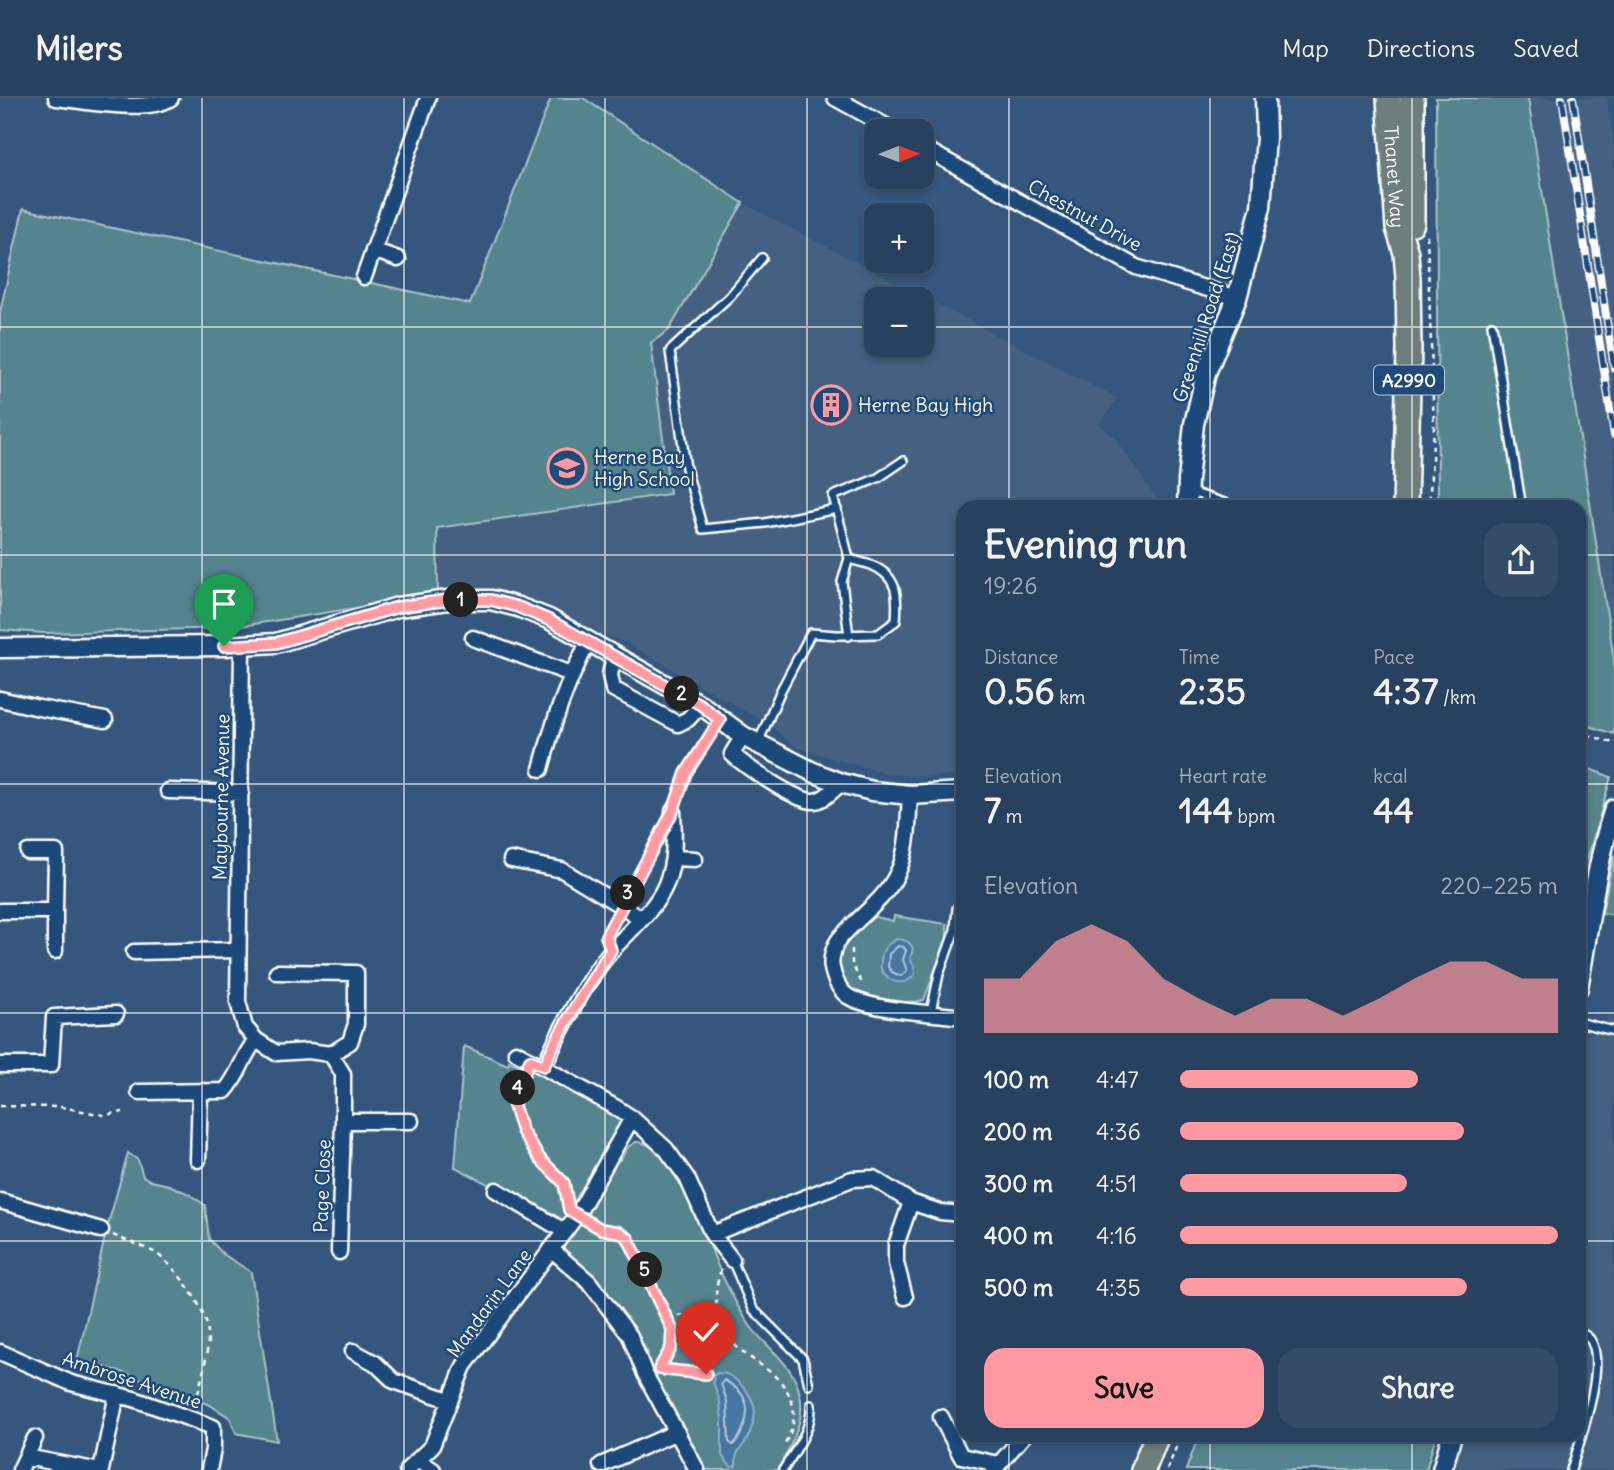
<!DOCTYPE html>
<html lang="en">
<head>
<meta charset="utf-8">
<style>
  body { margin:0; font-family:Delius,sans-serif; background:#344c67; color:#f1f3f6; height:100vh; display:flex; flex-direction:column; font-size:26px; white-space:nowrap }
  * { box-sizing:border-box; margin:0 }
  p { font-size:23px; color:#a5afbc }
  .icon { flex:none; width:38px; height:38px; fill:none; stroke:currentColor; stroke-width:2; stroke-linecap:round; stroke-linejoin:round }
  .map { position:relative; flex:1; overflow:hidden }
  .panel { position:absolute; left:956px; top:402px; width:630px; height:942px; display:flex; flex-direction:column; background:#28415e; border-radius:21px; box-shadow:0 4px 10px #0003,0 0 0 2px #445a73 }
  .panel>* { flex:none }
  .needle { width:46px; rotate:89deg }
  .fabs { position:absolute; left:864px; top:21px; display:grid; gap:14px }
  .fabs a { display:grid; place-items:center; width:70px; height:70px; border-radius:14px; background:#28415e; box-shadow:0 4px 10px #0003,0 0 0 2px #445a73; font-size:35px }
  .pin { position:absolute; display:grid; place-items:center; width:60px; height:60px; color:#fff; margin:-72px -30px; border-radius:50% 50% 50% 0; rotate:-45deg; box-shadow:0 0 7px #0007 }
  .pin .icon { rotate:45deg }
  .km { position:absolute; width:35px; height:35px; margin:-18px; border-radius:50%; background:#222; color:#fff; font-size:19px; line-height:35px; text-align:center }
  .round { display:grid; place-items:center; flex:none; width:74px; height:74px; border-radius:21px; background:#344c67 }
  .head { display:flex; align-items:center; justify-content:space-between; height:119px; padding:0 28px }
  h1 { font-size:38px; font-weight:700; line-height:52px }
  .stats { display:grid; grid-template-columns:repeat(3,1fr); gap:10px; height:119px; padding:7px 28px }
  .stats div { display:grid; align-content:center }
  .stats b { font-size:35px; font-weight:700 }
  .stats small { font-size:19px; font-weight:400 }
  .stats p { font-size:19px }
  .chart { height:196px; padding:14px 28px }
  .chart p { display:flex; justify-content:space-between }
  .chart svg { width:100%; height:126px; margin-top:7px; fill:#ff9aa2; opacity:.7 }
  .primary-button { display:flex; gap:14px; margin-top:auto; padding:14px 28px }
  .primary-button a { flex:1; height:80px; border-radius:21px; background:#ff9aa2; color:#111; font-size:28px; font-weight:700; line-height:80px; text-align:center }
  .primary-button a+a { background:#344c67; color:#f1f3f6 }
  ul { padding:0 28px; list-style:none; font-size:23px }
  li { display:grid; grid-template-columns:112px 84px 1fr; align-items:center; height:52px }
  li i { height:18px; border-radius:9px; background:#ff9aa2 }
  header { display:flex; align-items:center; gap:42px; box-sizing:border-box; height:98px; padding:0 35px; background:#28415e; border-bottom:2px solid #445a73 }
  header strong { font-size:33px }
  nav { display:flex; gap:38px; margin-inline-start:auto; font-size:24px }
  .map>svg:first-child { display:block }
  .built { fill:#446081; fill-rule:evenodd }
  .green { fill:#54848e; stroke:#aac2c6; stroke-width:2 }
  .water { fill:#4776a3; stroke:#91adc8; stroke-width:2 }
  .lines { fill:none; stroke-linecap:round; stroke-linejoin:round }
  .shore { stroke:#b5c8da; stroke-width:2 }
  .service-casing { stroke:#fff; stroke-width:12 }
  .minor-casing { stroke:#fff; stroke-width:19 }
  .tertiary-casing { stroke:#fff; stroke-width:23 }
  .primary-casing { stroke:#fff; stroke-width:28 }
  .path { stroke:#fff; stroke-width:2.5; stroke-dasharray:5 5; stroke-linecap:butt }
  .service { stroke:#1f4a7a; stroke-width:7 }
  .minor { stroke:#1f4a7a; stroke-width:14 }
  .tertiary { stroke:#1f4a7a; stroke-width:18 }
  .primary { stroke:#6d7e7c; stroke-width:23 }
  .rail-casing { stroke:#fff; stroke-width:8 }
  .rail { stroke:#1f4a7a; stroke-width:5; stroke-dasharray:16; stroke-linecap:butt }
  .route-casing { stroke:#fff; stroke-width:14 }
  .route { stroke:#ff9aa2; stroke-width:9 }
  .grid { fill:none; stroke:#fff; stroke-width:2; stroke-opacity:0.55 }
  .labels { text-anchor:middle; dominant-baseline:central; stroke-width:5; stroke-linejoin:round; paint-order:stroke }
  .shield { fill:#1f4a7a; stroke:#bcc9d7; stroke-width:2 }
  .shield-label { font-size:18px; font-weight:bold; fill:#fff }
  .street-label { font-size:19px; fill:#fff; stroke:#1f4a7a }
  .poi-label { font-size:19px; fill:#fff; stroke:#1f4a7a; text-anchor:start }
</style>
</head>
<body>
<header>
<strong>Milers</strong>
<nav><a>Map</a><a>Directions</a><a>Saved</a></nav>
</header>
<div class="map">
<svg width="1614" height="1372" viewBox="0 0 1614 1372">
  <rect width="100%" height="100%" fill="#35577e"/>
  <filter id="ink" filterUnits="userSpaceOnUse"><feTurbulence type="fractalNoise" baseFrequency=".0143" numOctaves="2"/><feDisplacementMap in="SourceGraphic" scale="14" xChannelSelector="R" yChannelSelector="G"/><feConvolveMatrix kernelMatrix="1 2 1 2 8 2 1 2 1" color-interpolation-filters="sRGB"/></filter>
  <g filter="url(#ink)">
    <!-- built -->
    <path class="built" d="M551,0H583L743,105L1117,300L1100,326L1114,339L1158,403V410H962V677L926,679L888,676L797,650L768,626L626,545L566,522L438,497L229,530L44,535L0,532V214L23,111L470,206ZM877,201H922V247H877Z
      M1530,0H1607L1614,49V577Z
      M1607,915L1614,919V1372H1451L1462,1337H1578L1579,948L1585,939L1591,936H1604Z"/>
    <!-- green -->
    <path class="green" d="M551,0H583L743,105L669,232L651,245L670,396L437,430L438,497L229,530L44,535L0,532V214L23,111L470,206Z
      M1436,0H1528L1614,562V636L1579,625L1578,410L1438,409Z
      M1579,667L1611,679L1579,789L1578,667Z
      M1614,756V817L1602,815Z
      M872,818L893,823L894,818L947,826V840L924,902C899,909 821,898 840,856C846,842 862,829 872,818Z
      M464,948L508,967L509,963L535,974L618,1020L622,1027L612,1064L620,1062L628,1049L636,1044C673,1042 708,1144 720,1173C729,1192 739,1212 751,1229C769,1252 794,1266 800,1297C806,1324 789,1349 778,1372H706L647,1267L648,1255L615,1204L594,1181L565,1156L564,1149L568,1138L488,1086L455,1069Z
      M128,1055L138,1062L143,1078L151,1083L169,1087L189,1096L205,1107L209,1141L223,1156L251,1174L277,1343L236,1335L230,1320L210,1307L119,1273L77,1263L106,1134Z
      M1199,1337H1436L1426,1372H1186Z"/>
    <!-- water -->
    <path class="water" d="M897,841C905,842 910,843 913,851L910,861L914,868L915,876C904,890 889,885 881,871C880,857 883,847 897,841Z
      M718,1275C729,1275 733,1279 741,1287C760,1305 757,1321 746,1343C739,1355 735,1353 736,1368L731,1369L722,1358V1322L720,1304L713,1284L714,1277Z"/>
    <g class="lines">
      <!-- shore -->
      <path class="shore" d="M898,848L903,849L906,852L903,862L907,873L901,878L892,874L888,869L889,856Z
        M724,1282C744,1293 752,1306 744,1328C741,1336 739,1341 733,1347L729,1344L727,1303L721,1286Z"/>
      <!-- service casing -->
      <g class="service-casing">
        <path id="service" d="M762,160L730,198L670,253L686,370L703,431L765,425L837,411
          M1492,227L1522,410
          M1188,393L1240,410
          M849,538L842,484L849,460
          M758,645L781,592L811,535L836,537L878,536L896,523C898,497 898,478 871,467C863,464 856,464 849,460L833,398L878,380L903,363
          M931,914L939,876L955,832L957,810
          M1578,924L1614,933
          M732,1162L753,1211L803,1261L809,1287
          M783,1372C796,1351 812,1332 811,1307
          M1571,1372C1579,1346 1610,1260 1588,1239C1586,1237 1582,1236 1578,1235"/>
      </g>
      <!-- minor casing -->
      <g class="minor-casing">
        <path id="minor" d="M56,0C86,3 146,16 171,0
          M835,0L895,33
          M922,49L1136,169L1237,200
          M373,152L398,161
          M364,179L428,0
          M473,540L571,576
          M242,547L238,904L245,929L256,942L276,955L308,953L331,956L343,976V1023H411
          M614,558L610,577L613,591L678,626L688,621L701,607
          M0,601L39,610L105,622
          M743,638L732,656C746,669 796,703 813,703C824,703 833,692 841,685
          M541,671C553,625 566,586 589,543
          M168,693L241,695
          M910,697C908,723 909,752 897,776C884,803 859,818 840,840C834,847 830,861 832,870C834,881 840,895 851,900C881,914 929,914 962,919
          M28,754H56L55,813
          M674,760L695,761
          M511,762L562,772L641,820
          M0,813H55V853
          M134,854L238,852
          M277,874L356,875V926L350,944L331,956
          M516,954L615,1009L632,1020L666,1051L687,1080L712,1136L732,1162
          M0,967H51L54,919L116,916
          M544,968C559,934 587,880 612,852C629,833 656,811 666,786C676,762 674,738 673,713
          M139,994L225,993C240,977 242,958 256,942
          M198,1062L200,994
          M496,1092L564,1133
          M0,1103L101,1132
          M712,1136L852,1081L873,1080L911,1104L940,1114L962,1116
          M551,1151L589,1184L630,1238L645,1276L697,1372
          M339,1154L343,1023
          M905,1199L896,1165V1147L911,1104
          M353,1253L375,1265L394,1283L449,1302
          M0,1254L71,1285L134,1301L213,1329V1351L209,1372
          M941,1319L961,1358L998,1366
          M26,1359L94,1372
          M419,1363L433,1372
          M601,1367L677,1334
          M20,1372L35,1340
          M101,1372L117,1296
          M407,1372L432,1348L464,1268L577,1117L632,1020
          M994,1372L1024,1337"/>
      </g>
      <!-- tertiary casing -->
      <g class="tertiary-casing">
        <path id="tertiary" d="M1187,410L1188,382L1194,326L1206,275L1237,200L1261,109L1266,39L1265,0
          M0,550L224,548L276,545L398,509L448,502H491L518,509L549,521L701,607L743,638L813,674L841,685L872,693L910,697L962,694
          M1578,890C1589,830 1595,769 1614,711
          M1442,1372L1452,1337"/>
      </g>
      <!-- primary casing -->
      <g class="primary-casing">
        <g id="primary">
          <path id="s1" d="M1389,0L1398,130L1406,155L1408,180L1409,251L1405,410"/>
          <path d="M1412,125V0"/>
          <path d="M1143,1372L1157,1337"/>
        </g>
      </g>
      <!-- path -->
      <path class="path" d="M1427,137L1434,329L1429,410
        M1578,634L1614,645
        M678,699L686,675L712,634
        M628,795L659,739
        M852,851V866L863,887
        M523,976C521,983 516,990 515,996C510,1018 528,1045 541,1061C552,1075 568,1082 567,1101
        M0,1008L61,1009L104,1017L123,1014
        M589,1124C602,1131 616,1131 628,1140L669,1220C675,1240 670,1256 658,1272
        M113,1137C126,1143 141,1147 154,1154C175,1167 209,1212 208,1238C208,1262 200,1285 195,1308
        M721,1172C712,1196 715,1225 732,1244C752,1266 782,1273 792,1304C796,1320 793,1331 785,1345
        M669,1220L716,1210
        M659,1271L706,1276
        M1167,1372L1181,1337"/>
      <!-- service -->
      <use href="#service" class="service"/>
      <!-- minor -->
      <use href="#minor" class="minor"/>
      <!-- tertiary -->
      <use href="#tertiary" class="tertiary"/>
      <!-- primary -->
      <use href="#primary" class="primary"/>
      <!-- rail casing -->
      <g class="rail-casing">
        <path id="rail" d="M1562,0L1614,337
          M1573,0L1614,270"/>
      </g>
      <!-- rail -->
      <use href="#rail" class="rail"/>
    </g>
  </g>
  <g class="lines" filter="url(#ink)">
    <!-- route casing -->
    <g class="route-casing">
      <path id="route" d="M224,548L276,545L398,509L448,502H491L518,509L549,522L701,607L720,622L686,675L673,713L606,838L611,852C587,890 562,927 544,968L530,962L515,995L514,1008L522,1033L540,1061L564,1085L569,1112L601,1131L619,1134L628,1140L672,1231L671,1250L659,1271L706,1276"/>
    </g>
    <!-- route -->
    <use href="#route" class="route"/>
  </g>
  <!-- grid -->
  <path class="grid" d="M202,0V1372M404,0V1372M605,0V1372M807,0V1372M1009,0V410M1210,0V410M1412,0V410M0,229H877M922,229H1614M0,457H962M1578,457H1614M0,686H962M1578,686H1614M0,915H962M1578,915H1614M0,1143H962M1578,1143H1614M1009,1337V1372M1210,1337V1372M1412,1337V1372"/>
  <!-- icons -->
  <defs>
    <g id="building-ring" transform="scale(2.0125)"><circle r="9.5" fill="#1f4a7a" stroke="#ff9aa2" stroke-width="1.5"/><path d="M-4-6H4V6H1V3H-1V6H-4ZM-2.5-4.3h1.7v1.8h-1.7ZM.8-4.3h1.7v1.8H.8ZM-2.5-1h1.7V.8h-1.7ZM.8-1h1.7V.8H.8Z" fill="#ff9aa2"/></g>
    <g id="school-ring" transform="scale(2.0125)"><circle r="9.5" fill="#1f4a7a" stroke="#ff9aa2" stroke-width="1.5"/><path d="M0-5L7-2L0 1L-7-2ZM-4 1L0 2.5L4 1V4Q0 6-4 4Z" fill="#ff9aa2"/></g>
  </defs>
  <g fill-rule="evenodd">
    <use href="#building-ring" x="831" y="307"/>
    <use href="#school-ring" x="567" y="370"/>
  </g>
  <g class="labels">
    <!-- shield labels -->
    <rect class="shield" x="1374" y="267.5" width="70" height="29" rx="5"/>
    <g class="shield-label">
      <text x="1409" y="282">A2990</text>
    </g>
    <!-- street labels -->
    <g class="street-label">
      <text stroke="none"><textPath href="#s1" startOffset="79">Thanet Way</textPath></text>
      <text transform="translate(1085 117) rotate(29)">Chestnut Drive</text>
      <text transform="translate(1206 219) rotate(-72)">Greenhill Road (East)</text>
      <text transform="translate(221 699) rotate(-89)">Maybourne Avenue</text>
      <text transform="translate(322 1088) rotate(-88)">Page Close</text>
      <text transform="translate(489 1205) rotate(-54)">Mandarin Lane</text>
      <text transform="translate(132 1282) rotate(18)">Ambrose Avenue</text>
    </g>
    <!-- poi labels -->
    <g class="poi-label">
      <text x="858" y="307">Herne Bay High</text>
      <text x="594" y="359">Herne Bay<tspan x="594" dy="22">High School</tspan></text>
    </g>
  </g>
</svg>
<div class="fabs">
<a><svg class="needle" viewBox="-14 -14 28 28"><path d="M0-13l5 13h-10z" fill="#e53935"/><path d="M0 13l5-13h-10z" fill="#a5afbc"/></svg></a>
<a>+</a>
<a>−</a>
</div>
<div class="pin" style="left:224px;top:548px;background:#1e9e55"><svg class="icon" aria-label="arrive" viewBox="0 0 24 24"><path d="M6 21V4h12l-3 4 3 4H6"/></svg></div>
<div class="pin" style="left:706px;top:1276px;background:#d93025"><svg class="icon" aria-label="check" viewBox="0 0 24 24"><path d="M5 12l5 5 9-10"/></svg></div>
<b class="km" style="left:461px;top:502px">1</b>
<b class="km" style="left:682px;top:596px">2</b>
<b class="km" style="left:628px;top:795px">3</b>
<b class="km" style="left:518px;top:990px">4</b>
<b class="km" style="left:645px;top:1172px">5</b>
<section class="panel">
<div class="head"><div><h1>Evening run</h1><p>19:26</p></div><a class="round"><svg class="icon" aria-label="share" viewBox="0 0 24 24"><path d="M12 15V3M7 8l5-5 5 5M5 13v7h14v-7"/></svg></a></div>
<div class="stats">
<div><p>Distance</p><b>0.56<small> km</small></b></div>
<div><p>Time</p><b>2:35</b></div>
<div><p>Pace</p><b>4:37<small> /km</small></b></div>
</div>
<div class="stats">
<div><p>Elevation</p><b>7<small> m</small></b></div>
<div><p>Heart rate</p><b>144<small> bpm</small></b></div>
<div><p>kcal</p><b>44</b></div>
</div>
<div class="chart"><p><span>Elevation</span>220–225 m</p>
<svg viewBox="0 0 160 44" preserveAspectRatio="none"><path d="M0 44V25L10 25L20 12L30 6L40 12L50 25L60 32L70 38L80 32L90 32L100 38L110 32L120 25L130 19L140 19L150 25L160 25V44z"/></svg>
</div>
<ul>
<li><b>100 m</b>4:47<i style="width:63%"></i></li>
<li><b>200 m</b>4:36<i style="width:75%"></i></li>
<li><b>300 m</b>4:51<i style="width:60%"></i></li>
<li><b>400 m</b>4:16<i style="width:100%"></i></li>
<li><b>500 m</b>4:35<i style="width:76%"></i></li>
</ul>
<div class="primary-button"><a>Save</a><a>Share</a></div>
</section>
</div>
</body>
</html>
